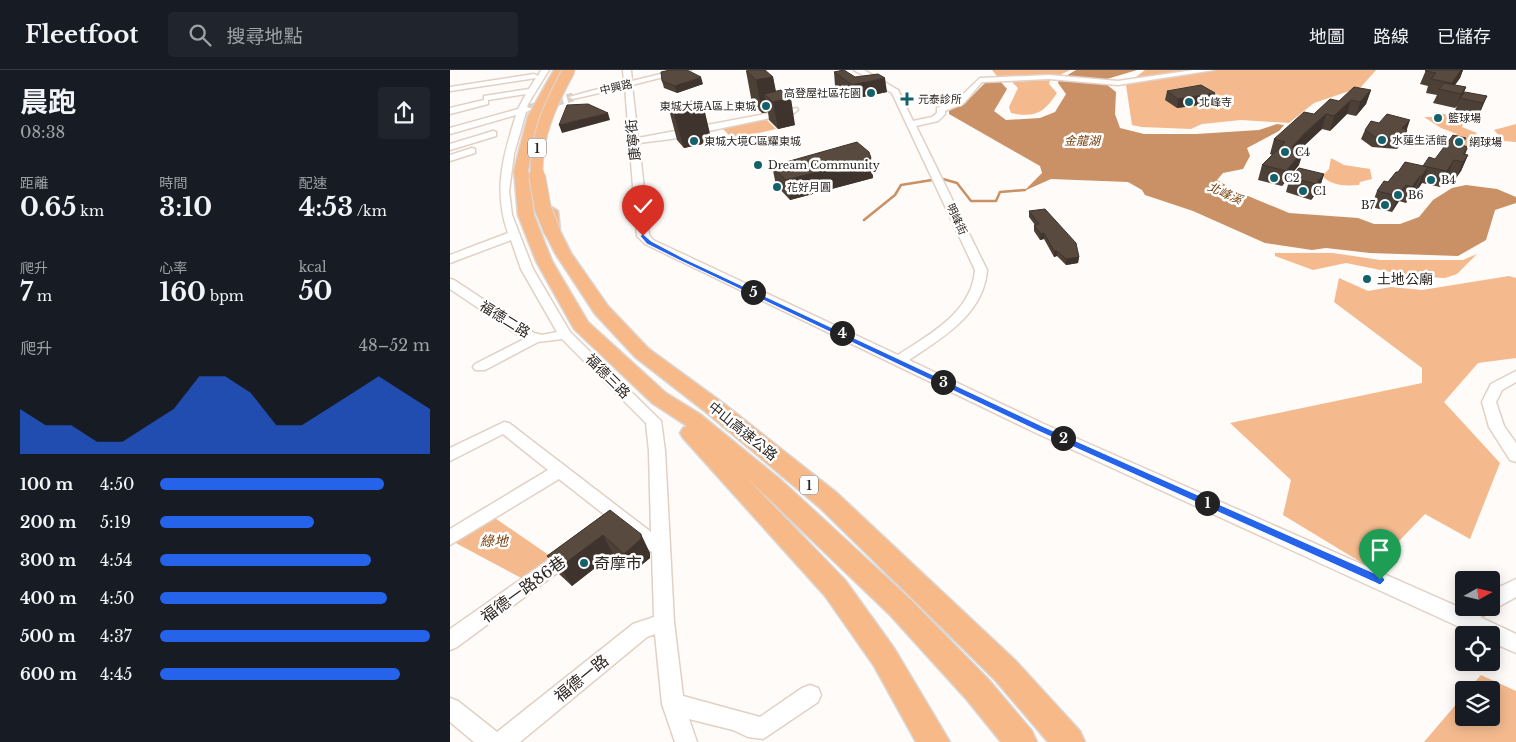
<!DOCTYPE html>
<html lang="zh-TW">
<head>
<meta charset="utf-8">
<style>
  body { margin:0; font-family:"Libre Baskerville","Noto Sans TC",serif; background:#20242c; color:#f1f3f6; height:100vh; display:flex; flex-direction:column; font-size:19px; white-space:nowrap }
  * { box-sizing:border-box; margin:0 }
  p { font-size:16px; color:#9ea1a6 }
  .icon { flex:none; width:28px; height:28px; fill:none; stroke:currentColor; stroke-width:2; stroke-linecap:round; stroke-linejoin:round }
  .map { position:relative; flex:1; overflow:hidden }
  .side { display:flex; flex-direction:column; background:#171b24; width:450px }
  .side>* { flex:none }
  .needle { width:32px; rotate:82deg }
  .tools { position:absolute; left:1005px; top:501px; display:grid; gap:10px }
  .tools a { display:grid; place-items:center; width:45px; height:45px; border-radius:5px; background:#171b24; box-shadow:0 2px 12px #0003; font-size:25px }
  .pin { position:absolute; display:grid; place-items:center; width:42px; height:42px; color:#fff; margin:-51px -21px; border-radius:50% 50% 50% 0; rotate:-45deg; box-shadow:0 0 5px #0007 }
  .pin .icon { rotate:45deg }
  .km { position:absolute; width:25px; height:25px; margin:-12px; border-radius:50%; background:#222; color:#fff; font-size:14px; line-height:25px; text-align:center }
  .round { display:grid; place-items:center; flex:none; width:52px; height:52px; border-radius:5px; background:#20242c }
  .summary { display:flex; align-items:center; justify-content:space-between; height:85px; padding:0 20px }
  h1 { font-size:28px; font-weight:700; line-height:38px }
  .figures { display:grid; grid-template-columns:repeat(3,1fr); gap:8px; height:85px; padding:5px 20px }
  .figures div { display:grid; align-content:center }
  .figures b { font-size:25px; font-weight:700 }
  .figures small { font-size:14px; font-weight:400 }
  .figures p { font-size:14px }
  .chart { height:140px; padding:10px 20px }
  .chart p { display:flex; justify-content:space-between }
  .chart svg { width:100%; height:90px; margin-top:5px; fill:#2563eb; opacity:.7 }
  ul { padding:0 20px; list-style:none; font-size:16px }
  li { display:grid; grid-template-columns:80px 60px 1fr; align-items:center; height:38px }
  li i { height:12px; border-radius:6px; background:#2563eb }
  header { display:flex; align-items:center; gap:30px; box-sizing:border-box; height:70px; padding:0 25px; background:#171b24; border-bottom:1px solid #363941 }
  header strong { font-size:24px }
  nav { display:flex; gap:28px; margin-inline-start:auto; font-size:18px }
  .search { width:350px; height:45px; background:#20242c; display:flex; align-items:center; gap:12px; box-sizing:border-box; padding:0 18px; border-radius:5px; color:#9ea1a6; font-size:19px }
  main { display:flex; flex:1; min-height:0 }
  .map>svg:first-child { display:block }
  .green { fill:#f4ba8e }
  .water { fill:#c99165 }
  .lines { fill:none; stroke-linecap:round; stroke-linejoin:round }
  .stream { stroke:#c99165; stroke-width:2.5 }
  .minor-tunnel { stroke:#d4d0cd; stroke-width:9; stroke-dasharray:9 4.5; stroke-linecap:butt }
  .minor-casing { stroke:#e2d0c4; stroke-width:3 }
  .highway-casing { stroke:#d9d8d7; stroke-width:3 }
  .minor { fill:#fff; fill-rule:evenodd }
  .highway { fill:#f8b989; fill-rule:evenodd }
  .highway-bridge-far1-casing { stroke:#d9d8d7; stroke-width:14; stroke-linecap:butt }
  .highway-bridge-casing { stroke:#d9d8d7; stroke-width:18; stroke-linecap:butt }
  .highway-bridge-far1 { stroke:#f8b989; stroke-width:12 }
  .highway-bridge { stroke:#f8b989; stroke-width:16 }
  .wall { fill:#4d4037 }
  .shaded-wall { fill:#3e342d }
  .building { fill:#594a40; stroke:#3e342d }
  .route { fill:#2563eb; stroke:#fff }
  .poi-dot { fill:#14616b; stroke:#fff; stroke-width:2 }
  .labels { text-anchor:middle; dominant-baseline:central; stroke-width:5; stroke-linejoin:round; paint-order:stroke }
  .far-street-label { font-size:11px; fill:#2c2520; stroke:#fff }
  .far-poi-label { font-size:11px; fill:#2c2520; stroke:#fff; text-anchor:start }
  .far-water-label { font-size:12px; font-style:italic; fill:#77410e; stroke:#fff }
  .shield { fill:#fff; stroke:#6b6663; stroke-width:1 }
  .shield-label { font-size:12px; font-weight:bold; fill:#2c2520 }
  .street-label { font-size:14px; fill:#2c2520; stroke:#fff }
  .poi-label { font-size:14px; fill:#2c2520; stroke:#fff; text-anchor:start }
  .park-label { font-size:14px; font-style:italic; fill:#7a4411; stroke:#fff }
  .near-poi-label { font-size:16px; fill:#2c2520; stroke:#fff; text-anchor:start }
  .near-street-label { font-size:16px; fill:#2c2520; stroke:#fff }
</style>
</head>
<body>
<header>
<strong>Fleetfoot</strong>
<div class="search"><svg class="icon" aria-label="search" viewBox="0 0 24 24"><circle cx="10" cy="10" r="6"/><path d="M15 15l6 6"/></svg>搜尋地點</div>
<nav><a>地圖</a><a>路線</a><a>已儲存</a></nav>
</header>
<main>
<section class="side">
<div class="summary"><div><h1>晨跑</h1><p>08:38</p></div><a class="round"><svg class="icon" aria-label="share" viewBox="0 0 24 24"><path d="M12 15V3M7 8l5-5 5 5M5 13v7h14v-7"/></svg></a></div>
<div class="figures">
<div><p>距離</p><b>0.65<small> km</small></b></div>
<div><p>時間</p><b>3:10</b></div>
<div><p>配速</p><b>4:53<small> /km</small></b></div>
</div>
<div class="figures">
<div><p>爬升</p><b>7<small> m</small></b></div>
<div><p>心率</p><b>160<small> bpm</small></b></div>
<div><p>kcal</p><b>50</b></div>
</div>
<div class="chart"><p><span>爬升</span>48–52 m</p>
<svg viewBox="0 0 160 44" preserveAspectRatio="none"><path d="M0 44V22L10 30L20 30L30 38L40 38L50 30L60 22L70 6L80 6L90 14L100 30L110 30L120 22L130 14L140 6L150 14L160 22V44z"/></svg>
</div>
<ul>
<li><b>100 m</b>4:50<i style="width:83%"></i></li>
<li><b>200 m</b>5:19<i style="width:57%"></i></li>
<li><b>300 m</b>4:54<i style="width:78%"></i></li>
<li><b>400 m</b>4:50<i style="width:84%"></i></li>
<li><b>500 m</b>4:37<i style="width:100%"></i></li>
<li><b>600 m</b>4:45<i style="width:89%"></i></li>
</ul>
</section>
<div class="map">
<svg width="1066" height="672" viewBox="0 0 1066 672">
  <rect width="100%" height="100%" fill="#fefbf8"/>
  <!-- green -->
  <path class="green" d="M542,0H620L610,5L547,6Z
    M695,0H926L911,17L864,33L839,53L791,50L752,54L741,59L691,57L682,55L676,15Z
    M600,10L599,14L607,23C594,43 585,48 561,43L559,37L568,18L562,12Z
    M986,42L1002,46L999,51L1013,54L1012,57L1027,63L1014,82L990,77L1007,64L991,58L974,47H982Z
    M315,48L326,59L283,69L272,58Z
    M1066,54V72L1054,71L1044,60Z
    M881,88L894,95L920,99L922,109L910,112L909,115C895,116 882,116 872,106L879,99Z
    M825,183H883L930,190H1013L1027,184L1007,204L995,208L960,206L896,193L863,200L825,186Z
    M1059,206L1066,208V288L1028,293L994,332L1050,393L1020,469L975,444L922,499L833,445L841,410L780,353L972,313V298L884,232L889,208L918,221L941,217L972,220Z
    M42,446L103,488L75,510L2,471Z
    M1031,605L1066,621V672H974L1014,625V648H1041V620H1018Z"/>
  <!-- water -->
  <path class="water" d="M626,0H687L657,9L656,14L666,22L665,44L670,58L694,64H746L809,60L827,54L834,55L829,61L797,78L800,86L793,99L773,103L767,110L786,121L839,143L908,148L924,154H950L969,147L983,130L1002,118L1016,115L1047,119L1066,127V133L1045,140L1036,170L1008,186L920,183L876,178L862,180L815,173L743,141L695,125L692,120L678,112L601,109L574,121L592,103L590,96L499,44V40L518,30L536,12L550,11L557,19L544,41L556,50L590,48L605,42L616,24L608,13L609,10Z"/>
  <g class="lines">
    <!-- stream -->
    <path class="stream" d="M493,109L507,113L521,131H546L550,122L575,120
      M414,150L445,125L451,115L482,110"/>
    <!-- minor-tunnel -->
    <path class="minor-tunnel" d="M78,39L123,27"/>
    <!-- minor casing -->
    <g class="minor-casing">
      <path id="minor" d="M91,0H99L78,34L77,37L82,39L76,42L64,84L59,121L62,145L83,199L120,262L211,351L215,381L224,552L233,626L310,647L352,618L360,615L368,618L371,625L368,632L313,669L298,667L283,660L239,649L247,672H225L212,634L205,564L197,567L70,672H24L0,652V628L8,631L47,662L183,554L204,547L202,482L109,409L0,475V459L98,400L53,364L0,391V378L54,352L59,353L201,462L199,381L196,353L112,269L88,272L35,300H25L23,297L25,294L74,269L0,219V209L4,210L84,263L92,265L107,262L71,199L61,170L0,193V185L58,163C43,120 53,87 66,45L0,64V58L68,39L76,24L38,30V34L0,44V38L34,30V26L79,19L86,8L0,21V17L84,4L88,6Z
        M173,0H181L182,11L227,0H241L182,15L188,68L347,38L348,40L344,43L221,69L189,73L199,165L203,170L448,285C480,264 522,242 525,200L442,23L404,0H414L448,20L463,51L482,47L487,43V38L508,29L530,8L599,5L668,11L744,0H764L668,15L599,9L532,12L514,33L495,41V44L488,51L466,56L537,200C534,244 492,268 459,290L594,354L1011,538H1041V521L1066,509V527L1048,537L1039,539L1037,544L1030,547L1066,564V583L1041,572V565H1027L584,362L195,174L187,166L175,17L123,29L119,27L174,12Z
        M43,61L46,62V66L0,80V74Z
        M22,78L25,79V83L0,91V85Z
        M1066,301V312L1052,320L1046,332L1054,356L1066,373V392L1060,390L1039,357L1032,332L1041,314Z
        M120,477L126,479L129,484L126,489L7,577L0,580V559L114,479Z"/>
    </g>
    <!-- highway casing -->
    <g class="highway-casing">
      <path id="highway" d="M104,0H114L90,46L78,100L84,145L102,191L138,252L216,323L250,344L331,410L460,529L539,610L582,661L587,672H551L517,630L440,545L294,405L395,510L444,578L500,672H466L424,596L375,526L233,368L230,363L233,358L237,356L202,333L124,259L86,191L68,145L64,100L78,46Z
        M100,136L108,141L110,161L121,183L158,236L199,279L273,333L387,423L565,590L630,661L635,672H598L545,610L369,437L257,343L185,287L145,244L105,183L94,161L92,141Z"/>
    </g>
    <!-- minor -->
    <use href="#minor" class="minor"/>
    <!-- highway -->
    <use href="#highway" class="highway"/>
    <!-- highway-bridge-far1 casing -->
    <g class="highway-bridge-far1-casing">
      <path id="highway-bridge-far1" d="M87,107C84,68 101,33 119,0"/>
    </g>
    <!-- highway-bridge casing -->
    <g class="highway-bridge-casing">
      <path id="highway-bridge" d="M87,106L93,139L102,161"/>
    </g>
    <!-- highway-bridge-far1 -->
    <use href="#highway-bridge-far1" class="highway-bridge-far1"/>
    <!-- highway-bridge -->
    <use href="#highway-bridge" class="highway-bridge"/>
  </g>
  <!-- wall -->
  <path class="wall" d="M976,0H1013L1010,8L1005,15L1016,17L1014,23L1037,26L1031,40L1027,47L1004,42L1007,36L1005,38L983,33L987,25L976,23L978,16L970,14Z
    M296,1L323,7L326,21L345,55L328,59L319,50L318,42L312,43L302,33Z
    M384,2L405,7L437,22L403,29L385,16Z
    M212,11L253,14L227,23L214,18Z
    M921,20L916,34L906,46L897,44L880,61L872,59L850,79L849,95L832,116L808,110L812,95L822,85L820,84L824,69L864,44L889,31Z
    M717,21L763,33L727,38L715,30Z
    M218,36L262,72L234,78L227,70Z
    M915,60L956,59L957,60L954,69L947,79L922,77L911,69Z
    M1013,75L1018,77L1015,85H1018L1011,101L1006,108L997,105L990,117L972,113L966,122H963L956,133L949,131L942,142L921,137L927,121L938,112L948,102L973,96L985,89Z
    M421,88L423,108L340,130L326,115L322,96Z
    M874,104L869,120L861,130L836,122L840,107Z
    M579,141L629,187L628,193L616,195L607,186L604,187L594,169L590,170L584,161V155H585L579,147Z
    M160,440L200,483V488L183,502L163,484L122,516L109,504L97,486Z"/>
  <!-- shaded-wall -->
  <path class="shaded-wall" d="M1011,0H1013L1010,8L1000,22L999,21L1002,13Z
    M251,7L253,14L227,23L225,16Z
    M323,7L327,31L341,28L345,55L328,59L323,32L314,24L318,42L312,43L306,10Z
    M435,8L437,22L403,29L402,15Z
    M1016,17L1011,28H1010L1005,38L1011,24Z
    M921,20L916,34L906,46L910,32Z
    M765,23L763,33L727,38L728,29Z
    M1037,26L1031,40L1027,47L1033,33Z
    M901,30L897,44L880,61L884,46Z
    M254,38L262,72L234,78L224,44Z
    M158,43L160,50L112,63L109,55Z
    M876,44L872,59L837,92L842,77Z
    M960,50L957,59L949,68L952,58Z
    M957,60L954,69L947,79L950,70Z
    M854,80L849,95L832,116L836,101Z
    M1018,85L1011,101L1006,108L1013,92Z
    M421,88L423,108L340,130L336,110Z
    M1004,90L997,105L990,117L997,101Z
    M978,97L972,113L966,122L972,106Z
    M874,104L869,120L861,130L866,114Z
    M970,106L963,122L956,133L962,117Z
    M956,115L949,131L942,142L948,126Z
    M594,163V169L590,170L591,164Z
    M604,181H607V186L604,187Z
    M629,187L628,193L616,195V189Z
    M191,464L200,483V488L183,502L174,484Z
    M153,465L163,484L122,516L110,497Z"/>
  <!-- building -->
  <path class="building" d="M220,0H237L251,7L225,16L212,11L211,2Z
    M301,0H315L323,7L306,10L296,1Z
    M394,0L405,7L428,4L435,8L402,15L384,2Z
    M976,0H1011L1002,13L981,9L986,3L975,1Z
    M994,13L1016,17L1011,24L989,19Z
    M751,15L765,23L728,29L717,21Z
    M904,17L921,20L910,32L901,30L884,46L876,44L855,63L842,77L854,80L836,101L812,95L835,72L824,69L854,42L864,44L880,29L889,31Z
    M331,20L341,28L323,32L314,24Z
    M1015,22L1037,26L1033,33L1010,28Z
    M247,30L254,38L224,44L218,36Z
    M138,34L158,43L109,55L117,35Z
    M937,44L960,50L952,58L957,60L950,70L925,67L915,60L921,51L929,53Z
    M1003,65L1016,68L1011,75L1018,77L1013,84L1018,85L1013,92L1004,90L997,101L973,96L979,87L985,89Z
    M407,72L419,82L421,88L336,110L322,96Z
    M955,92L978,97L972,106H970L962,117L956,115L948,126L927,121L934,111L938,112L946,102H948Z
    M849,98L874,104L866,114L840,107Z
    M595,139L626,173L629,187L616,189L607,181H604L594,163L591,164L584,155L589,154L579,141Z
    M160,440L191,464V469L174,484L153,465L110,497L97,486Z"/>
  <!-- route -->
  <path class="route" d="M193,164L201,171L235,189L592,356L933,507L935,510L930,515L926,513L586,360L231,191L197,174L190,166Z"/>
  <!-- markers -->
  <g class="poi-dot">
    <circle cx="421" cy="23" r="5"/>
    <path d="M454.5 21.5h5v5h5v5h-5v5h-5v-5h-5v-5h5z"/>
    <circle cx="739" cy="32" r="5"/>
    <circle cx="316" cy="36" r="5"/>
    <circle cx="988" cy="48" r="5"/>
    <circle cx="932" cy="70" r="5"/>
    <circle cx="244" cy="71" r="5"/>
    <circle cx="1009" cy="72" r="5"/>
    <circle cx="835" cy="82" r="5"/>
    <circle cx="308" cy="95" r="5"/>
    <circle cx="824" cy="108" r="5"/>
    <circle cx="981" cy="110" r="5"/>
    <circle cx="327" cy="117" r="5"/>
    <circle cx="853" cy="121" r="5"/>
    <circle cx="948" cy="125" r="5"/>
    <circle cx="935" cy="135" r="5"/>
    <circle cx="917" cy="209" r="5"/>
    <circle cx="134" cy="493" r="5"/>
  </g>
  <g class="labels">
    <!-- far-street labels -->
    <g class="far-street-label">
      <text transform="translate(166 17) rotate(-13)">中興路</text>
      <text transform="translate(507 149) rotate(65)">明峰街</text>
    </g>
    <!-- far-poi labels -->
    <g class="far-poi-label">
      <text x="411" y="23" text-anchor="end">高登屋社區花園</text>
      <text x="468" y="29">元泰診所</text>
      <text x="749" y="32">北峰寺</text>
      <text x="306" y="36" text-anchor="end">東城大境A區上東城</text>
      <text x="998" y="48">籃球場</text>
      <text x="942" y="70">水蓮生活館</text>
      <text x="254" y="71">東城大境C區耀東城</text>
      <text x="1019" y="72">網球場</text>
      <text x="845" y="82">C4</text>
      <text x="318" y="95">Dream Community</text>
      <text x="834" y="108">C2</text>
      <text x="991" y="110">B4</text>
      <text x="337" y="117">花好月圓</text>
      <text x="863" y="121">C1</text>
      <text x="958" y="125">B6</text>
      <text x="925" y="135" text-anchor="end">B7</text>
    </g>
    <!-- far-water labels -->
    <g class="far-water-label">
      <text x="632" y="70">金龍湖</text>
      <text transform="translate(775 123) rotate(24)">北峰溪</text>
    </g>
    <!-- shield labels -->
    <g class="shield">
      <rect x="78" y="68.5" width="18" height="19" rx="4"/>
      <rect x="350" y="405.5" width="18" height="19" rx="4"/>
    </g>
    <g class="shield-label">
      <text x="87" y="78">1</text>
      <text x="359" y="415">1</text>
    </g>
    <!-- street labels -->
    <g class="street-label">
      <text transform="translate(183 70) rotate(-96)">康寧街</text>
      <text transform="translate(55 249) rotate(32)">福德二路</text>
      <text transform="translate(158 306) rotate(45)">福德三路</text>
      <text transform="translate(293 361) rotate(39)">中山高速公路</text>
    </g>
    <!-- poi labels -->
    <g class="poi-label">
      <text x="927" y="209">土地公廟</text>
    </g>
    <!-- park labels -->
    <g class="park-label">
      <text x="44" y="471">綠地</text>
    </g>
    <!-- near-poi labels -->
    <g class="near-poi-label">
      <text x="144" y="493">奇摩市</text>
    </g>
    <!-- near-street labels -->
    <g class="near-street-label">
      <text transform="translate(73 519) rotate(-36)">福德一路86巷</text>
      <text transform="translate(131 608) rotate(-39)">福德一路</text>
    </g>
  </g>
</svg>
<div class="tools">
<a><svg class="needle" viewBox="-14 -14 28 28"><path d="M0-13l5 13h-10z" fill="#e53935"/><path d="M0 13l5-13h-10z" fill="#9ea1a6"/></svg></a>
<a><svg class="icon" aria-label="locate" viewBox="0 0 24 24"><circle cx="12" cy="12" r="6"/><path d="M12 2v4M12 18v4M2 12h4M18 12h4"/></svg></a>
<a><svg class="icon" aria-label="layers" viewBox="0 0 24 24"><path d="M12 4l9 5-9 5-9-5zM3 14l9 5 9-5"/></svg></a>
</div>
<div class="pin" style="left:930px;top:510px;background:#1e9e55"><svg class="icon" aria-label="arrive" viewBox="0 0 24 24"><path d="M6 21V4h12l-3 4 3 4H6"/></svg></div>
<div class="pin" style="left:193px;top:166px;background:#d93025"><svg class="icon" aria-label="check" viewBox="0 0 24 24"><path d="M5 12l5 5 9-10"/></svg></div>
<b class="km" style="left:757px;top:433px">1</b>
<b class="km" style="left:613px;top:368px">2</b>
<b class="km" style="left:493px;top:312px">3</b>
<b class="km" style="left:392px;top:263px">4</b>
<b class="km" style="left:303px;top:222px">5</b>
</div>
</main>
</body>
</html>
